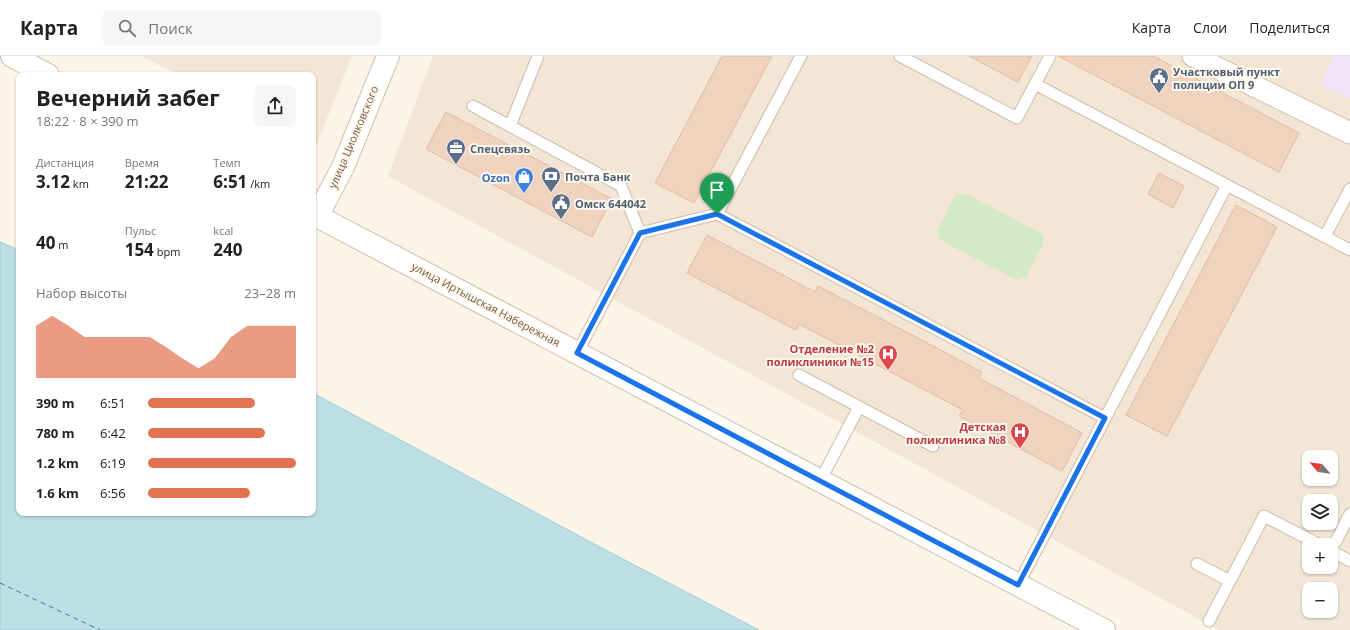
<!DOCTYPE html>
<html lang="ru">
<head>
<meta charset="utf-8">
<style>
  body { margin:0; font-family:"Open Sans",sans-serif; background:#f6f6f6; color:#222; height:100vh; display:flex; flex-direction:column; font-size:15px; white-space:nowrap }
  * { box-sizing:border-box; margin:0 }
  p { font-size:13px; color:#767676 }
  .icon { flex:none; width:22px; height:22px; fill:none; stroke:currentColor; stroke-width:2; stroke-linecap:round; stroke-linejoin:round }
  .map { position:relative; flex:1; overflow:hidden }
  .drawer { position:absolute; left:16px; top:16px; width:300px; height:444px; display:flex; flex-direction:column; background:#fff; border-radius:8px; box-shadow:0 1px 3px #0004 }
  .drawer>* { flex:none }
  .needle { width:26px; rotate:298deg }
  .fabs { position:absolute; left:1302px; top:394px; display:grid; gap:8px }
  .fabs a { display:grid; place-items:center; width:36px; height:36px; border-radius:8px; background:#fff; box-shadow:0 1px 3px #0004; font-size:20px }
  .pin { position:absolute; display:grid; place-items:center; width:34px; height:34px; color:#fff; margin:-41px -17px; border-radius:50% 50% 50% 0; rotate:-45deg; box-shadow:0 0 4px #0007 }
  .pin .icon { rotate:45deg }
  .round { display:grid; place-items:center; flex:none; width:42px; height:42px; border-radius:8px; background:#f6f6f6 }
  .summary { display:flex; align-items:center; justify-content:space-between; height:68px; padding:0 20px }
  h1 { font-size:22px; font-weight:700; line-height:30px }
  .figures { display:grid; grid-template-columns:repeat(3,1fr); gap:6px; height:68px; padding:4px 20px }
  .figures div { display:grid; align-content:center }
  .figures b { font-size:17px; font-weight:700 }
  .figures small { font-size:11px; font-weight:400 }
  .figures p { font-size:11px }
  .chart { height:112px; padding:8px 20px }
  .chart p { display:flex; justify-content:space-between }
  .chart svg { width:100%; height:72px; margin-top:4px; fill:#e27250; opacity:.7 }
  ul { padding:0 20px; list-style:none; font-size:13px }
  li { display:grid; grid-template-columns:64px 48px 1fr; align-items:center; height:30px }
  li i { height:10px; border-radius:5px; background:#e27250 }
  header { display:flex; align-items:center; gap:24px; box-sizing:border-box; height:56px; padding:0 20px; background:#fff; border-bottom:1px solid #e0e0e0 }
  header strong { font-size:19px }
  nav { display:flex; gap:22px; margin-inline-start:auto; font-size:14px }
  .search { width:280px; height:36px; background:#f6f6f6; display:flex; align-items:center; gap:10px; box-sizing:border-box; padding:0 14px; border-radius:8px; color:#767676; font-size:15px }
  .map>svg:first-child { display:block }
  .residential { fill:#f3e6d5; fill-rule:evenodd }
  .education { fill:#f1e3f8 }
  .green { fill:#d4e9c5 }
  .water { fill:#bcdfe5; stroke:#a2ced6 }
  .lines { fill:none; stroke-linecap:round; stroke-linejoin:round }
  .ferry { stroke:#437680; stroke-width:1; stroke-dasharray:5 4; stroke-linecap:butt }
  .building { fill:#f0d3bf; stroke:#e3baa0 }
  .service-casing { stroke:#cdbcad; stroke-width:13 }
  .minor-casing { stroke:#cdbcad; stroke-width:23 }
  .secondary-casing { stroke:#d0bcab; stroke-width:24 }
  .service { stroke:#fff; stroke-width:11 }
  .minor { stroke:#fff; stroke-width:21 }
  .secondary { stroke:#fff; stroke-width:22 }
  .route-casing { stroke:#fff; stroke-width:8 }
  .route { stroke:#1a73e8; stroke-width:5 }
  .labels { text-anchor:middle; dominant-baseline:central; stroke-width:4; stroke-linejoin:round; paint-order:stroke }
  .service-label { font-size:11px; font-weight:bold; fill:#4e5e75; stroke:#fef8ed; text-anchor:start }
  .street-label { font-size:11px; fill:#755b4c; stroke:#fef8ed }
  .shop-label { font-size:11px; font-weight:bold; fill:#366cbe; stroke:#fef8ed; text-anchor:end }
  .health-label { font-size:11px; font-weight:bold; fill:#be3a42; stroke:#fef8ed; text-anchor:end }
</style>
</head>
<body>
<header>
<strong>Карта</strong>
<div class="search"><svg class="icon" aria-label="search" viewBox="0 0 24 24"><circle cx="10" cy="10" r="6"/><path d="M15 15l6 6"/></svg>Поиск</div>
<nav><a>Карта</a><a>Слои</a><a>Поделиться</a></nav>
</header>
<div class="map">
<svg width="1350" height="574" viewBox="0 0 1350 574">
  <rect width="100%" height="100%" fill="#fcf4e7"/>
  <!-- residential -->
  <path class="residential" d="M142,0H352L316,90L313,88V19H179Z
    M433,0H1350V574H1219L388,120ZM1309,401H1331V423H1309ZM1309,445H1331V467H1309ZM1309,489H1331V511H1309ZM1309,533H1331V555H1309Z"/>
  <!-- education -->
  <path class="education" d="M1334,0H1350V43L1320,28Z"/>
  <!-- green -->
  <path class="green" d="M956,138H967L1042,178L1044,187L1026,221L1017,224L940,184L937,175Z"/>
  <!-- water -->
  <path class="water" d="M0,186L19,194V457H313V337L598,490L759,574H0Z"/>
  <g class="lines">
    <!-- ferry -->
    <path class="ferry" d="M0,527L100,574"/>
  </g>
  <!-- building -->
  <path class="building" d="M722,0H772L694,147L655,127Z
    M969,0H1032L1018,26Z
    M1058,0H1153L1299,77L1279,116Z
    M446,56L612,143L592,181L426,93Z
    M1159,117L1184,130L1173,152L1148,138Z
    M1236,149L1277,171L1167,380L1126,359Z
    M707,179L815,236L818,230L895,270L982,316L979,322L1082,377L1062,415L959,360L963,354L799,268L796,274L687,217Z"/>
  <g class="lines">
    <!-- service casing -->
    <g class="service-casing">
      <path id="service" d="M538,0L510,70L621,130L640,177
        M900,0L1017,62L1050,0
        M1035,28L1350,194
        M473,50L510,70
        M717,158L801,0
        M1325,180L1350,133
        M577,297L640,177L717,158L1105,362
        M799,319L933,390
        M820,425L859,351
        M1350,458L1331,495L1350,505
        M1197,508L1230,525
        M1018,529L1227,129
        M1209,565L1264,460L1320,489"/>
    </g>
    <!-- minor casing -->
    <g class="minor-casing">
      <path id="minor" d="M1193,0L1350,77"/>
    </g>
    <!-- secondary casing -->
    <g class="secondary-casing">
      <path id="secondary" d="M12,0L48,19
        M313,158L1104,574
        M317,160L343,111L388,0"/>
    </g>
    <!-- service -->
    <use href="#service" class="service"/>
    <!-- minor -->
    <use href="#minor" class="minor"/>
    <!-- secondary -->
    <use href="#secondary" class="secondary"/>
  </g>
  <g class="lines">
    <!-- route casing -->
    <g class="route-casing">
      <path id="route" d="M717,158L1105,362L1018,529L577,297L640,177Z"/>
    </g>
    <!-- route -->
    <use href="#route" class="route"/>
  </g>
  <!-- icons -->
  <defs>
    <g id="civic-pin" transform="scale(1)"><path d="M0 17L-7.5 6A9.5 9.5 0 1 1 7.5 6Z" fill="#5c6f8a" stroke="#fef8ed"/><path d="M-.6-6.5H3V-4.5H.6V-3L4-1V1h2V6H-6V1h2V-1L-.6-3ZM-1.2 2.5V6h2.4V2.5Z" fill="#fff"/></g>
    <g id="office-pin" transform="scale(1)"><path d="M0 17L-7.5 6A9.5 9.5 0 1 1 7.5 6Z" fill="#5c6f8a" stroke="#fef8ed"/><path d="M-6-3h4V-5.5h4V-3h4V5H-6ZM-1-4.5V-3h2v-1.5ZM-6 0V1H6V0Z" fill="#fff"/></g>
    <g id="bank-pin" transform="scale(1)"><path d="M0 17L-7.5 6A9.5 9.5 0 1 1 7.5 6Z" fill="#5c6f8a" stroke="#fef8ed"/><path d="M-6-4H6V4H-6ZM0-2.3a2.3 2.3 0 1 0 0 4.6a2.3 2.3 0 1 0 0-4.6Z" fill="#fff"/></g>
    <g id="shop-pin" transform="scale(1)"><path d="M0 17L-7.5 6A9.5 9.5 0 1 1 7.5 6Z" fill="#3f7fe0" stroke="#fef8ed"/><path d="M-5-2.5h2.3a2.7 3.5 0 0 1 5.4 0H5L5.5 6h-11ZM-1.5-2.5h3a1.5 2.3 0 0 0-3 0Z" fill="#fff"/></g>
    <g id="hospital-pin" transform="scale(1)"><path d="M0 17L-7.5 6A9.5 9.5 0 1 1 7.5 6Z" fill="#e0444e" stroke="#fef8ed"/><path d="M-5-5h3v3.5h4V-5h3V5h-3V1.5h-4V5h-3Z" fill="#fff"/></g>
  </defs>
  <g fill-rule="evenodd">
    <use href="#civic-pin" x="1159" y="21"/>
    <use href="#office-pin" x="456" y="92"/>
    <use href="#bank-pin" x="551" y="120"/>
    <use href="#shop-pin" x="524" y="121"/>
    <use href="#civic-pin" x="561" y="147"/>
    <use href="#hospital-pin" x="888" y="298"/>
    <use href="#hospital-pin" x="1020" y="376"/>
  </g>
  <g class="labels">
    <!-- service labels -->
    <g class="service-label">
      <text x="1173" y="15">Участковый пункт<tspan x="1173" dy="13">полиции ОП 9</tspan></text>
      <text x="470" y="92">Спецсвязь</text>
      <text x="565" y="120">Почта Банк</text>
      <text x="575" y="147">Омск 644042</text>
    </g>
    <!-- street labels -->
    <g class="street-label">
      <text transform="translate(353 81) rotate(-67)">улица Циолковского</text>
      <text transform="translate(486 248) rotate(28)">улица Иртышская Набережная</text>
    </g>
    <!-- shop labels -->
    <g class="shop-label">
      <text x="510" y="121">Ozon</text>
    </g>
    <!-- health labels -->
    <g class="health-label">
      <text x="874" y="292">Отделение №2<tspan x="874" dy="13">поликлиники №15</tspan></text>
      <text x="1006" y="370">Детская<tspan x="1006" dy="13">поликлиника №8</tspan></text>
    </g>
  </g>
</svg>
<div class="fabs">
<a><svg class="needle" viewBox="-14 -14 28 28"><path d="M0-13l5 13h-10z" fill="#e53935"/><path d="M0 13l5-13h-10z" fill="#767676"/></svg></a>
<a><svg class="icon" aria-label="layers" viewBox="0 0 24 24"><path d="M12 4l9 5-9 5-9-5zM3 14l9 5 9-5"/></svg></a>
<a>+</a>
<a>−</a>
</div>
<div class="pin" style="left:717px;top:158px;background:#1e9e55"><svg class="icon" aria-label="arrive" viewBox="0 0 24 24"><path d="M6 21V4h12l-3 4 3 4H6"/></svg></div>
<section class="drawer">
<div class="summary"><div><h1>Вечерний забег</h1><p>18:22 · 8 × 390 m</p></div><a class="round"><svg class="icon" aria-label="share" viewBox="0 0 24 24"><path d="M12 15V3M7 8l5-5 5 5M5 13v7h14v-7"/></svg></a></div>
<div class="figures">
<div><p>Дистанция</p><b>3.12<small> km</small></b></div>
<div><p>Время</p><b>21:22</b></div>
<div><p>Темп</p><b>6:51<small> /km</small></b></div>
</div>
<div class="figures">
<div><b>40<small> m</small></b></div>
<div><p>Пульс</p><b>154<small> bpm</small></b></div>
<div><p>kcal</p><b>240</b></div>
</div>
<div class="chart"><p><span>Набор высоты</span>23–28 m</p>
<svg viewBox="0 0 160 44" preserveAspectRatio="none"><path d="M0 44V12L10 6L20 12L30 19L40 19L50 19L60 19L70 19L80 25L90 32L100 38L110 32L120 19L130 12L140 12L150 12L160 12V44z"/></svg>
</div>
<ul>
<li><b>390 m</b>6:51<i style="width:72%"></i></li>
<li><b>780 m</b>6:42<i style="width:79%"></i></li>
<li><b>1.2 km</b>6:19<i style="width:100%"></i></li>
<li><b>1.6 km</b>6:56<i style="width:69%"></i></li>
</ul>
</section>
</div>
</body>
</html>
